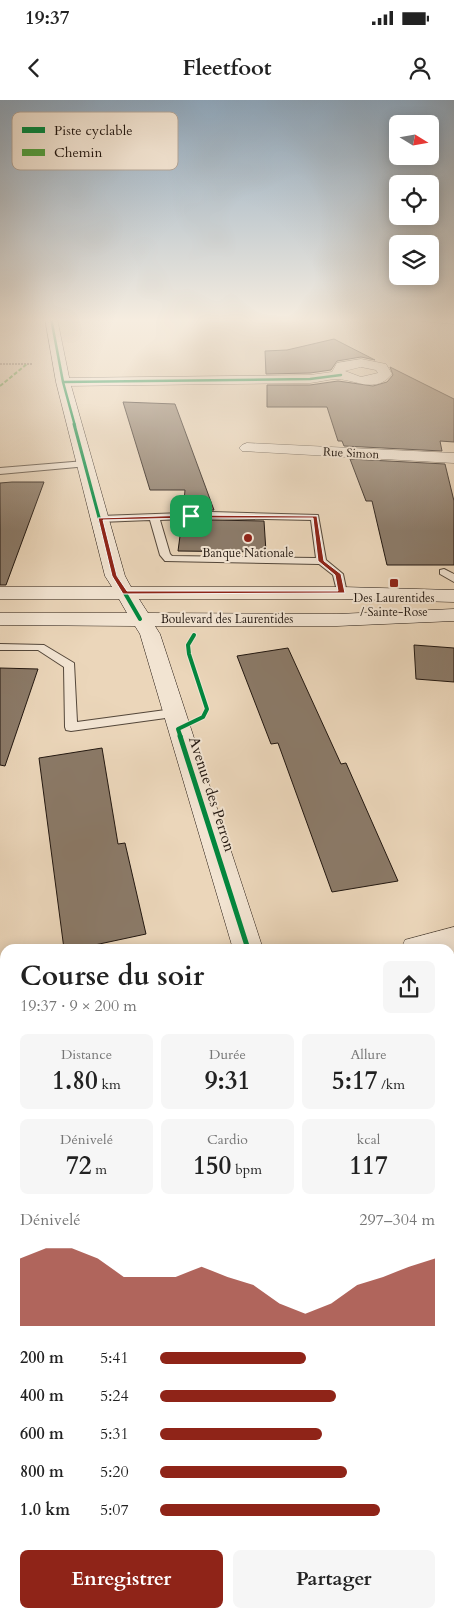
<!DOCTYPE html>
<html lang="fr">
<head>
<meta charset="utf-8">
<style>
  body { margin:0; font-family:Cardo,serif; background:#f6f6f6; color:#222; height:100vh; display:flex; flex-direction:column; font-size:19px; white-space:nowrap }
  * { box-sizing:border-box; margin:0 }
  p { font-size:16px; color:#767676 }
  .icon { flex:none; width:28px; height:28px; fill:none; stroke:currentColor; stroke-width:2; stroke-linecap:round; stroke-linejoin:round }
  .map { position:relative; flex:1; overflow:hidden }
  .side { position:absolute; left:0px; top:844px; width:455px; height:674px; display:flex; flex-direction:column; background:#fff; border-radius:15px 15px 0 0; box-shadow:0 2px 12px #0003 }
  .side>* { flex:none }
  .needle { width:32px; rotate:101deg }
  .buttons { position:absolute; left:389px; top:15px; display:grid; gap:10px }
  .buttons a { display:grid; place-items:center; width:50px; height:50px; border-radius:8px; background:#fff; box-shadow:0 2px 12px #0003; font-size:25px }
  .pin { position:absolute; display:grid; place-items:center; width:42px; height:42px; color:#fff; margin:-21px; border-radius:10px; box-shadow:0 2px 8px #0006 }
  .round { display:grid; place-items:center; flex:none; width:52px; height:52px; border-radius:8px; background:#f6f6f6 }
  .summary { display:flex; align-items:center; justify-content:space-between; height:85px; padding:0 20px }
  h1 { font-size:28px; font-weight:700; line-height:38px }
  .metrics { display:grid; grid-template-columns:repeat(3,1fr); gap:8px; height:85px; padding:5px 20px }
  .metrics div { display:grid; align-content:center; border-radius:8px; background:#f6f6f6; text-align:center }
  .metrics b { font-size:25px; font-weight:700 }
  .metrics small { font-size:14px; font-weight:400 }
  .metrics p { font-size:14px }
  .chart { height:140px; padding:10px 20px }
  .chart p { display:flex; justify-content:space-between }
  .chart svg { width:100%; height:90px; margin-top:5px; fill:#8f2418; opacity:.7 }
  .button { display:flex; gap:10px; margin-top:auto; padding:10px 20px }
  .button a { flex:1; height:58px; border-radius:8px; background:#8f2418; color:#fff; font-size:20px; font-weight:700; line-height:58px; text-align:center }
  .button a+a { background:#f6f6f6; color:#222 }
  ul { padding:0 20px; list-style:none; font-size:16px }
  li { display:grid; grid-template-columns:80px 60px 1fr; align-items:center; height:38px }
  li i { height:12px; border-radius:6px; background:#8f2418 }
  .status { display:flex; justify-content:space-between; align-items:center; height:35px; padding:0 25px; background:#fff; direction:ltr }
  .status svg { height:14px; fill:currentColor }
  header { display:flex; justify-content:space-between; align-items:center; height:65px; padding:0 20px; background:#fff; font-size:22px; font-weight:700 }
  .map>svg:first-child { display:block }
  .building { fill:#8b7a68; stroke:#221710 }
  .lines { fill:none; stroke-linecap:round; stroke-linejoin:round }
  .lane-casing { stroke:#54473a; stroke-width:2 }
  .street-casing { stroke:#54473a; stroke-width:1 }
  .secondary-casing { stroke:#221710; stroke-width:1 }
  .path { stroke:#221710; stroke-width:1; stroke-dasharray:2 1; stroke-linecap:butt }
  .lane { fill:#f2e4d2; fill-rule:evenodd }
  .street { fill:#f2e4d2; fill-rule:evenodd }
  .secondary { fill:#f2e4d2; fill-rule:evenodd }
  .quiet { stroke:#50a13f; stroke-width:2; stroke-dasharray:4 2; stroke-linecap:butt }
  .cycleway-far3-casing { stroke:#f2e4d2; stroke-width:4 }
  .cycleway-far2-casing { stroke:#f2e4d2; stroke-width:5 }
  .cycleway-far1-casing { stroke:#f2e4d2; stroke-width:6 }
  .cycleway-casing { stroke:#f2e4d2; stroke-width:8 }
  .cycleway-far3 { stroke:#00873e; stroke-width:2.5 }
  .cycleway-far2 { stroke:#00873e; stroke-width:3 }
  .cycleway-far1 { stroke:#00873e; stroke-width:4 }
  .cycleway { stroke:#00873e; stroke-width:5 }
  .route { fill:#8f2418; stroke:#fff; fill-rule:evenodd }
  .poi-dot { fill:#8f2418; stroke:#f2e4d2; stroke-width:2 }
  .labels { text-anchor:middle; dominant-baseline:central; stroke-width:4; stroke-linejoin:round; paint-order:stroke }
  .far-street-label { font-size:12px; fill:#221710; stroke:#f2e4d2 }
  .far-poi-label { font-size:12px; fill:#221710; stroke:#f2e4d2 }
  .street-label { font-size:15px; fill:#221710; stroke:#f2e4d2 }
  .key { fill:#f2e4d2; stroke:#b4a698; stroke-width:1 }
  .key-label { font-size:14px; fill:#221710 }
</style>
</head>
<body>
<div class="status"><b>19:37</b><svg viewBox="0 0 49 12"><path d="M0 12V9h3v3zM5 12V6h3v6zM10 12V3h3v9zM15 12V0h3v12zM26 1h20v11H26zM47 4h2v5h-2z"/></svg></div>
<header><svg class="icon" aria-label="back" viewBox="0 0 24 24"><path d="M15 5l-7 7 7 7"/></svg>Fleetfoot<svg class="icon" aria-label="person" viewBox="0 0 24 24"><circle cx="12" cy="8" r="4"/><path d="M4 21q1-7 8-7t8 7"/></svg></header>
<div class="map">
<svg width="454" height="1517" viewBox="0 0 454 1517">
  <rect width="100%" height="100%" fill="#ebd6ba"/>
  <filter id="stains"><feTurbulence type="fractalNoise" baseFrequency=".004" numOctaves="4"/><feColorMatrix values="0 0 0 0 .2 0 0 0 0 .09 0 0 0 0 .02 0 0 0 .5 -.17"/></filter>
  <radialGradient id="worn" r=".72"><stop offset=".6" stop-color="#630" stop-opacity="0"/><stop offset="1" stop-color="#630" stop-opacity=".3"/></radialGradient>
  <!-- building -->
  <path class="building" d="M334,239L375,260L361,257L337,261L331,270L310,273L266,274L265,251L287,250Z
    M390,267L454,299V342L440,341L442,351L344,346L342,341H338L327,307H267V285H310L338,281L373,286L387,282L393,275Z
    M123,302L175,304L214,410L183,411L185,390H150Z
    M350,359L445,364L454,401V465H387L372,401H366Z
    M12,382H44L6,485H0V383Z
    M211,420L264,421L266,452L178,451L182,421Z
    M414,545L454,548V582L416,579Z
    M288,548L341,664L346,663L398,781L332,792L278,643L271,644L237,556Z
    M0,568L38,569L5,666L0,665Z
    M102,648L118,744L125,743L146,834L76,849H64L39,658Z"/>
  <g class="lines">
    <!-- lane casing -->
    <g class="lane-casing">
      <path id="lane" d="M85,361L89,364L88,366L0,374V368Z
        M211,412L318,415L326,460L343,474L347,493L342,496L338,495L333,475L319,464L165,461L160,455L150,420L100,422L95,419L100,416ZM211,418L311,420L316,458L172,456L170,454L160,420Z
        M444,469L454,474V482L440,474V470Z
        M0,544L44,545L74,563L77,622L173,609L179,613L173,617L71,631L66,630L65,627L64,567L38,550H0Z"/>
    </g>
    <!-- street casing -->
    <g class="street-casing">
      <path id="street" d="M415,218H454V224L420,221Z
        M361,259L386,264L392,274C376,294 356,280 338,279C329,279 319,282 310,283L63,286L56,282L63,278L310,275L332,272L337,263ZM361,267L376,270L378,273L361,277L345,271Z
        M247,343L454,353V363L242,351L239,348L242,345Z
        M454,827V853L450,854V849H401L405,840Z
        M5,923V953L0,954V924Z"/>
    </g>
    <!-- secondary casing -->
    <g class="secondary-casing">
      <path id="secondary" d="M45,218H57L70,282L125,476L131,487H342L454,490V502L342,499H139L148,513L337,514L454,509V521L337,526H155L160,534L263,849H233L140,534L135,526L0,525V513H127L119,499H0V487H112L105,476L56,282Z
        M450,1446L454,1447V1507L450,1505Z"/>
    </g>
    <!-- path -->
    <path class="path" d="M0,264H33"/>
    <!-- lane -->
    <use href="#lane" class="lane"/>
    <!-- street -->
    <use href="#street" class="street"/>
    <!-- secondary -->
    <use href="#secondary" class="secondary"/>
    <!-- quiet -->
    <path class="quiet" d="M0,286L27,264"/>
    <!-- cycleway-far3 casing -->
    <g class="cycleway-far3-casing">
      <path id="cycleway-far3" d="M51,218L63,282L75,326
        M63,282L310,279L341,275"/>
    </g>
    <!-- cycleway-far2 casing -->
    <g class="cycleway-far2-casing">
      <path id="cycleway-far2" d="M74,324L111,462"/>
    </g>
    <!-- cycleway-far1 casing -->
    <g class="cycleway-far1-casing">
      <path id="cycleway-far1" d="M111,461L115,476L140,519
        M181,638L178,629L203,617L207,609L189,554L188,545L194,535"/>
    </g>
    <!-- cycleway casing -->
    <g class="cycleway-casing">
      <path id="cycleway" d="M180,636L248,849"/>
    </g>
    <!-- cycleway-far3 -->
    <use href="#cycleway-far3" class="cycleway-far3"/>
    <!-- cycleway-far2 -->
    <use href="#cycleway-far2" class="cycleway-far2"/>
    <!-- cycleway-far1 -->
    <use href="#cycleway-far1" class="cycleway-far1"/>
    <!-- cycleway -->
    <use href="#cycleway" class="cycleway"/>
  </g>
  <!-- sky -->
  <linearGradient id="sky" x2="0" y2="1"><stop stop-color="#8ea8be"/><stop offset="0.51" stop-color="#f6ede0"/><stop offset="1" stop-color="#f6ede0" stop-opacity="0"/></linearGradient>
  <rect width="454" height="431" fill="url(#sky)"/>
  <!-- route -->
  <path class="route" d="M191,415L317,416L324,461L341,474L345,493L123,494L112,476L98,418ZM191,418H313L318,461L335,475L338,491H127L117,476L103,420Z"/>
  <!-- markers -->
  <g class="poi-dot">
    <circle cx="248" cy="438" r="5"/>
    <rect x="389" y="478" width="10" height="10" rx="2.5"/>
  </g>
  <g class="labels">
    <!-- far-street labels -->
    <g class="far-street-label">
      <text transform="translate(351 353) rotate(3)">Rue Simon</text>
      <text x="227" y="519">Boulevard des Laurentides</text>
    </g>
    <!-- far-poi labels -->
    <g class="far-poi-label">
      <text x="248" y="453">Banque Nationale</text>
      <text x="394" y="498">Des Laurentides<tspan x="394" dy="14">/ Sainte-Rose</tspan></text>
    </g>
    <!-- street labels -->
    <g class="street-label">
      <text transform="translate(212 694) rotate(72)">Avenue des Perron</text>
    </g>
  </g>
  <!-- legend -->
  <rect x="12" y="12" width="166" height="58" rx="8" class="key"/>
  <rect x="22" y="27" width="23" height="6" fill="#00873e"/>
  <rect x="22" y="49" width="23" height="7" fill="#50a13f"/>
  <g class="key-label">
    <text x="54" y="35">Piste cyclable</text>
    <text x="54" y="57">Chemin</text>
  </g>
  <rect width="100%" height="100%" filter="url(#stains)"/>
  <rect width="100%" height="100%" fill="url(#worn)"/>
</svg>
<div class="buttons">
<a><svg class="needle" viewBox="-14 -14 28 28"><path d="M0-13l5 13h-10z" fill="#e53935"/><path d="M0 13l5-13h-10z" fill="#767676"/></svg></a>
<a><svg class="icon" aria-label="locate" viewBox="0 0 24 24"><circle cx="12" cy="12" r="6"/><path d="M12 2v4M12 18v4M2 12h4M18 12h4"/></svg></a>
<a><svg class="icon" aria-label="layers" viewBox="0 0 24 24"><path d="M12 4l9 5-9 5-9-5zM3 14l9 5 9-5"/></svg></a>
</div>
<div class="pin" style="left:191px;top:416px;background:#1e9e55"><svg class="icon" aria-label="arrive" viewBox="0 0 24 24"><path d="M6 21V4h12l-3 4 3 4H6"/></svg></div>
<section class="side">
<div class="summary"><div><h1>Course du soir</h1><p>19:37 · 9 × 200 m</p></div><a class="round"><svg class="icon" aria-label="share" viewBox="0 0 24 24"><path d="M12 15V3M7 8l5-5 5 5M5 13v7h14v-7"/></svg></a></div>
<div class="metrics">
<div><p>Distance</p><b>1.80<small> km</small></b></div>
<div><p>Durée</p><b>9:31</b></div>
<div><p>Allure</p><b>5:17<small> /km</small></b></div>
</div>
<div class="metrics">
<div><p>Dénivelé</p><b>72<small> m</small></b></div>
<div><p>Cardio</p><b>150<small> bpm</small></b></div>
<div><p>kcal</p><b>117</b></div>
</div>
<div class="chart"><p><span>Dénivelé</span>297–304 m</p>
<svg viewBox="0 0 160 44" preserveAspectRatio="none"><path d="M0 44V11L10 6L20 6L30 11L40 20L50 20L60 20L70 15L80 20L90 24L100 33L110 38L120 33L130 24L140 20L150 15L160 11V44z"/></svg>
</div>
<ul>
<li><b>200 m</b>5:41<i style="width:53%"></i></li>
<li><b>400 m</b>5:24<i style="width:64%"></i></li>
<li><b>600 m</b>5:31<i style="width:59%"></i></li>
<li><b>800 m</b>5:20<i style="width:68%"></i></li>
<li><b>1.0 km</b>5:07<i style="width:80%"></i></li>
</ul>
<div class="button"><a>Enregistrer</a><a>Partager</a></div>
</section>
</div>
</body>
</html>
